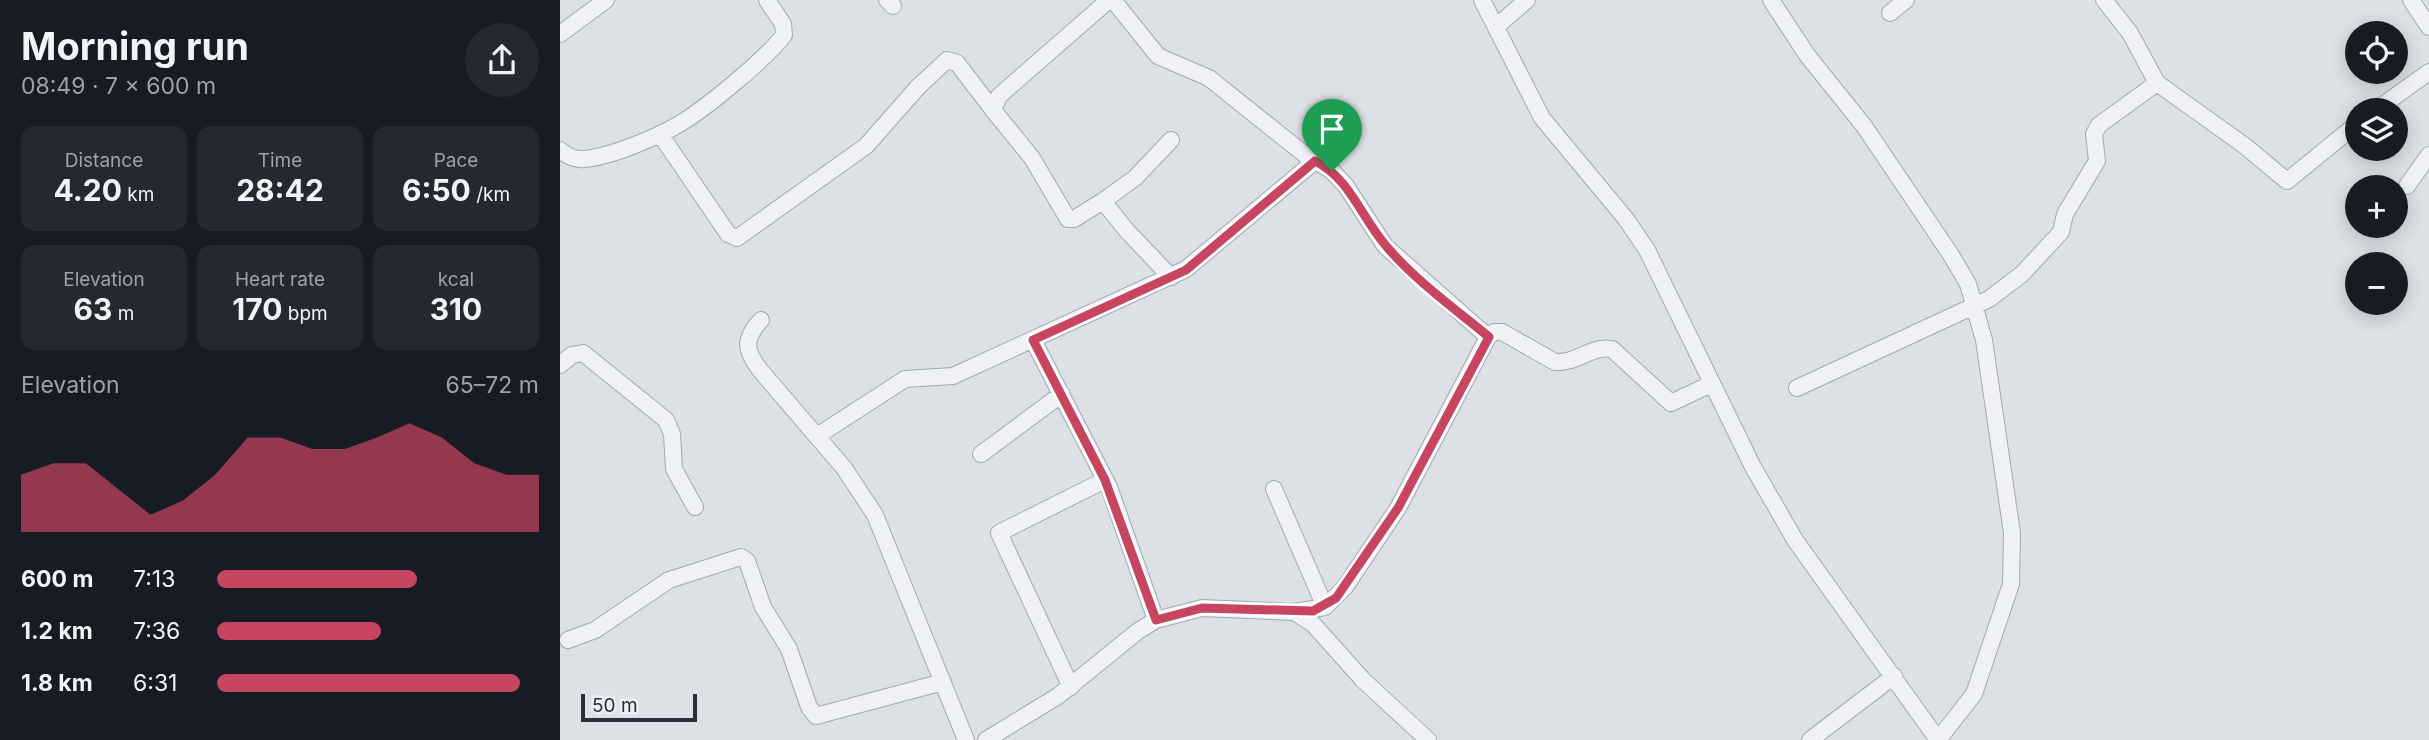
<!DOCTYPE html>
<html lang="en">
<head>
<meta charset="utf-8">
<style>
  body { margin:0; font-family:Inter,sans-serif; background:#242831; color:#f1f3f6; height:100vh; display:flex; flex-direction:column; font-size:26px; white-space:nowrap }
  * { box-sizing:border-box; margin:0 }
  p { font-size:23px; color:#9ea1a6 }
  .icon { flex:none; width:38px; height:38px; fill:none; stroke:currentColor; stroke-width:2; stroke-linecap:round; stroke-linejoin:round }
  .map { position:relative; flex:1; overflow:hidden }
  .side { display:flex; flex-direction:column; background:#171b24; width:560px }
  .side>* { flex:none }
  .fabs { position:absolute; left:1785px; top:21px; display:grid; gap:14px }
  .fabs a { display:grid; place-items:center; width:63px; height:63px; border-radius:50%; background:#171b24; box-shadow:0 4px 18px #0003; font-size:35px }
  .scale { position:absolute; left:21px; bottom:18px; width:116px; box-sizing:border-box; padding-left:7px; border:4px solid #27303c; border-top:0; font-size:19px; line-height:24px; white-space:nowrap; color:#27303c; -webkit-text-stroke:5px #ecf0f4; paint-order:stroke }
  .pin { position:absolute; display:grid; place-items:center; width:60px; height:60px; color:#fff; margin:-72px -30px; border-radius:50% 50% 50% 0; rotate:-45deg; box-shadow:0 0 7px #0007 }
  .pin .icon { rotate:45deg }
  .round { display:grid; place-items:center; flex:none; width:74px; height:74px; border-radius:37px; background:#242831 }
  .headline { display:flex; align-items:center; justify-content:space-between; height:119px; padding:0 21px }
  h1 { font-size:38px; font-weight:700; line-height:52px }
  .stats { display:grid; grid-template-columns:repeat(3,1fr); gap:10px; height:119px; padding:7px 21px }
  .stats div { display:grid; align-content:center; border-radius:14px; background:#242831; text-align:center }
  .stats b { font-size:30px; font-weight:700 }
  .stats small { font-size:19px; font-weight:400 }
  .stats p { font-size:19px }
  .chart { height:196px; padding:14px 21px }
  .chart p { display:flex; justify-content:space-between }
  .chart svg { width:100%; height:126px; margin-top:7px; fill:#c84561; opacity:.7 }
  ul { padding:0 21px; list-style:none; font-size:23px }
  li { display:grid; grid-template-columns:112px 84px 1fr; align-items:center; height:52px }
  li i { height:18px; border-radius:9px; background:#c84561 }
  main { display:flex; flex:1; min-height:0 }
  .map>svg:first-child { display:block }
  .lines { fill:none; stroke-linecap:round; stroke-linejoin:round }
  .minor-casing { stroke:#a3a8b0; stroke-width:18 }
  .minor { stroke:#eff1f5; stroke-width:16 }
  .route-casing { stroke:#fff; stroke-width:14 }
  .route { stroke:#c84561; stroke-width:9 }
</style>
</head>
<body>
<main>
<section class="side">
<div class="headline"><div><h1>Morning run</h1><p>08:49 · 7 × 600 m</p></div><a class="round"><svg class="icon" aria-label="share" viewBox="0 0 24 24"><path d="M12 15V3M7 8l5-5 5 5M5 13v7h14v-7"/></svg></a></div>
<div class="stats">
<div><p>Distance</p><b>4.20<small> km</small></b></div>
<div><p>Time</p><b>28:42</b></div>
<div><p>Pace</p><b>6:50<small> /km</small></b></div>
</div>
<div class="stats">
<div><p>Elevation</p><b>63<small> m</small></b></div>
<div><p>Heart rate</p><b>170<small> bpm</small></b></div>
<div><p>kcal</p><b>310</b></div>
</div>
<div class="chart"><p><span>Elevation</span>65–72 m</p>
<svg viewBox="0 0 160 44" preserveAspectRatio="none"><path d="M0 44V24L10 20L20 20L30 29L40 38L50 33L60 24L70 11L80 11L90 15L100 15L110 11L120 6L130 11L140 20L150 24L160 24V44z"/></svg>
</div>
<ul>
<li><b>600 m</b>7:13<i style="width:62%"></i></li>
<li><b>1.2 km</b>7:36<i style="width:51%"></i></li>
<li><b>1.8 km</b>6:31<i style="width:94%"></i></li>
</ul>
</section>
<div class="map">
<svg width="1869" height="740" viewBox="0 0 1869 740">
  <rect width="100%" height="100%" fill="#dde1e6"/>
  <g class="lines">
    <!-- minor casing -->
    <g class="minor-casing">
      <path id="minor" d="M327,0L333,6
        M549,0L439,96L433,110L472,158L508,219H514L543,201L567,231L611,277
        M553,0L598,56L649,78L744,154L772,171L786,186L825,246L928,337
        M922,0L982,118L1066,219L1087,250L1193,467L1235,540L1378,740
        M1211,0L1247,55L1304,126L1391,255L1408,284L1424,340L1452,533L1451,584L1414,694L1378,740
        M1544,0L1570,33L1597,83L1685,146L1727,181L1797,124
        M1851,0L1869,27
        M1330,13L1346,0
        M937,26L967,0
        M0,34L46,0
        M1816,110L1869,72
        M100,134L168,234L177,238L306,146L358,87L387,60L397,63L433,110
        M0,150C7,156 14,160 24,159C50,157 98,137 121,123C146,108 207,58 224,35L223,24L207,0
        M1847,186L1869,155
        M543,201L575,178L611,140
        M201,320C184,339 184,349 200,370L284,468L315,515L406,740
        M473,340L549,487L596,620
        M0,365L12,355L23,353L106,420L112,434L114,469L135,507
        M1237,388L1429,299L1462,274L1501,232L1505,214L1537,161L1534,134L1539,125L1597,83
        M257,436L345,379L393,376L626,269L755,161
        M421,454L502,394
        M714,489L765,607
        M734,612L753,624L803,680L868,740
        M8,640L35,630L109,580L181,557L187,561L203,607L229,649L249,707L256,716L383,682
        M511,687L439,533L545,480
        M426,740L498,696L578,631L596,620L642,608L734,612L765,607L785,587L838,508L928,337L934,332H942L995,362C1016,364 1032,345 1052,349L1111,403L1151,384
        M1250,740L1334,676"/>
    </g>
    <!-- minor -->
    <use href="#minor" class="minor"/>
  </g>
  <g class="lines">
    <!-- route casing -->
    <g class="route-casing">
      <path id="route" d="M755,161C791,179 801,218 827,247C856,281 894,308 929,337L838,508L776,598L753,611L642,608L596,620L545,480L473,340L626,270Z"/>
    </g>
    <!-- route -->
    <use href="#route" class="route"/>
  </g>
</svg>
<div class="fabs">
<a><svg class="icon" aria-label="locate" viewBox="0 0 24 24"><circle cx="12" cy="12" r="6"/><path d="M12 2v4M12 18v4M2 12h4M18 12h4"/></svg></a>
<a><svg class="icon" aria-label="layers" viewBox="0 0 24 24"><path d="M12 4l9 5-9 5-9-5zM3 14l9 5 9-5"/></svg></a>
<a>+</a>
<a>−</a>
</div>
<div class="scale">50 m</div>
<div class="pin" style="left:772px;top:171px;background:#1e9e55"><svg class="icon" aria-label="arrive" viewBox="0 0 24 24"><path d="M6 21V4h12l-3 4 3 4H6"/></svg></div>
</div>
</main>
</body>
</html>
